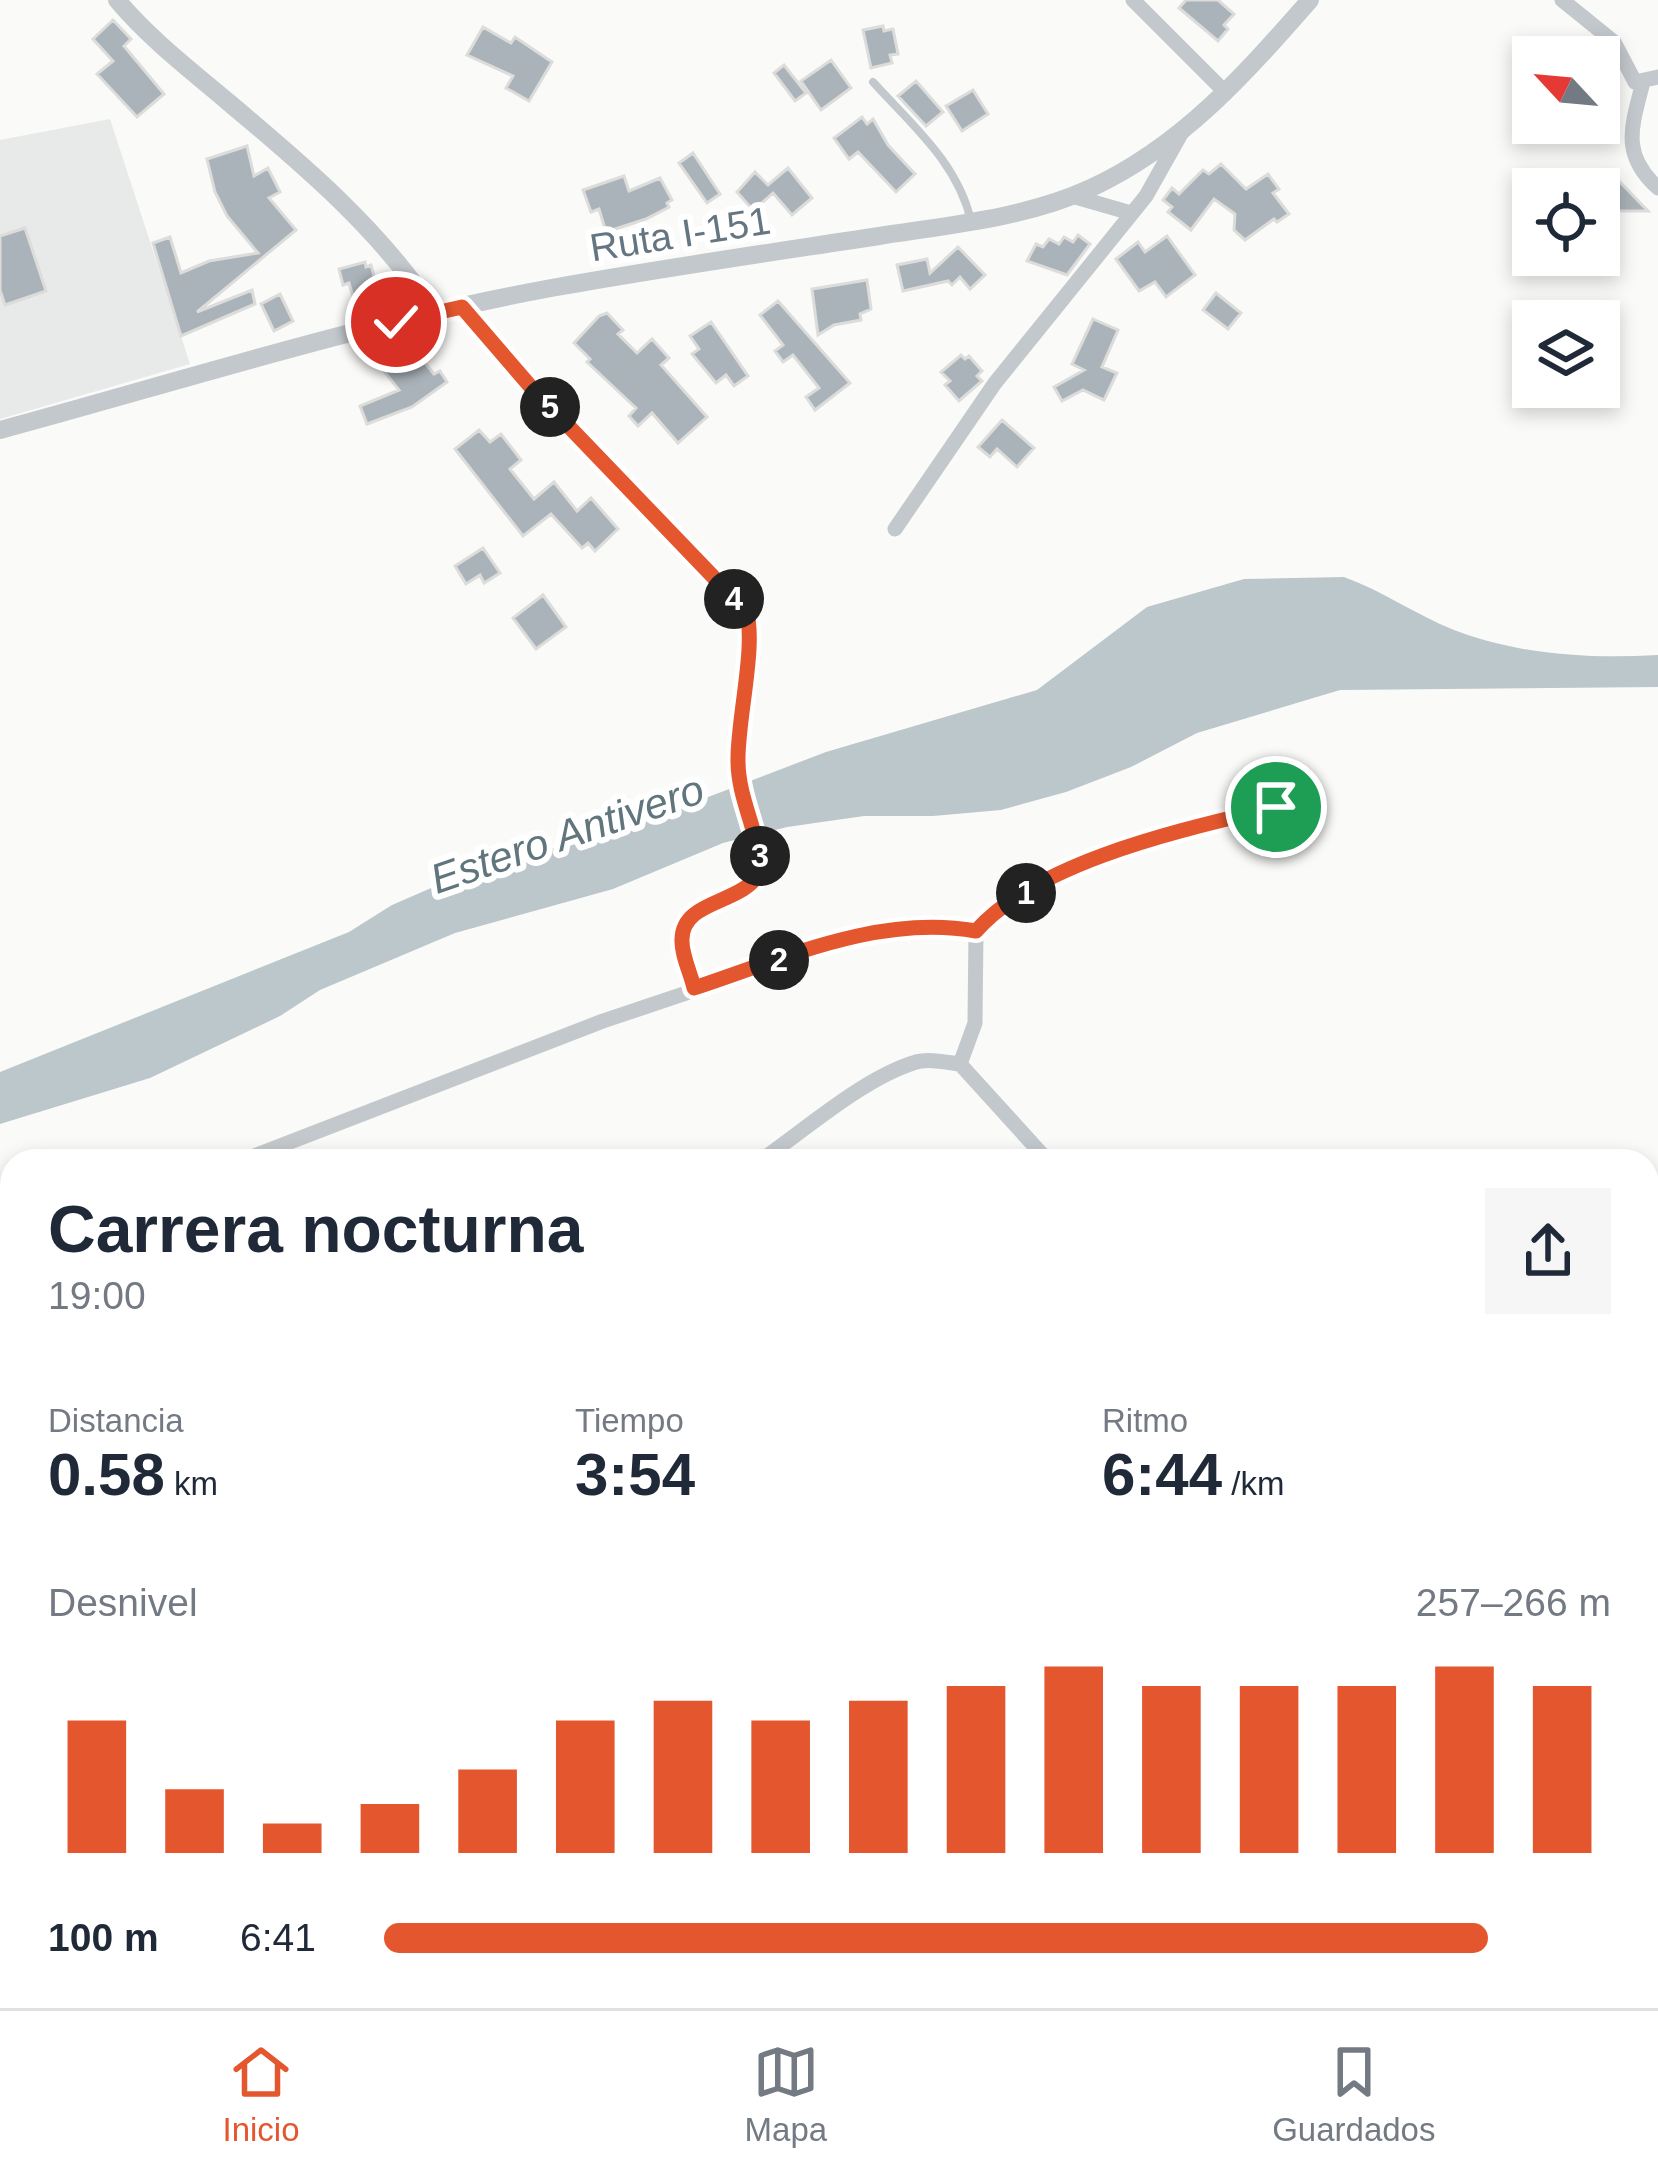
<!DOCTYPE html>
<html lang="es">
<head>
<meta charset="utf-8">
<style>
  body { margin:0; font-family:Helvetica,sans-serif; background:#f6f6f7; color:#1f2937; height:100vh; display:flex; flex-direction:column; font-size:45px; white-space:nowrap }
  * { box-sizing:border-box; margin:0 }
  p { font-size:39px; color:#747a83 }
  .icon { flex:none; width:66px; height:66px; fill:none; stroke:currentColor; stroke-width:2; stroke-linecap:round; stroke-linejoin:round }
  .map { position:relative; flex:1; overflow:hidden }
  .drawer { position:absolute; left:0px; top:1149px; width:1659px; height:861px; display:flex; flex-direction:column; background:#fff; border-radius:36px 36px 0 0; box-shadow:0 6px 18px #0003 }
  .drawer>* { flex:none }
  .needle { width:78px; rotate:296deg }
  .fabs { position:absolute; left:1512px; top:36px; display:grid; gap:24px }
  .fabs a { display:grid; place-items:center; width:108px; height:108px; border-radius:0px; background:#fff; box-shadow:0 6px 18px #0003; font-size:60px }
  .pin { position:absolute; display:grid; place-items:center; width:102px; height:102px; color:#fff; margin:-51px; border:6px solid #fff; border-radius:50%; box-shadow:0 3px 12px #0007 }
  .km { position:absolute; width:60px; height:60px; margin:-30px; border-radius:50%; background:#222; color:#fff; font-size:33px; line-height:60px; text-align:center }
  .round { display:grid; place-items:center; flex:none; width:126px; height:126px; border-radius:0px; background:#f6f6f7 }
  .overview { display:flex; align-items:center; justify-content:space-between; height:204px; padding:0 48px }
  h1 { font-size:66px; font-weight:600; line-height:90px }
  .stats { display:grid; grid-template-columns:repeat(3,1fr); gap:18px; height:204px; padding:12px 48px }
  .stats div { display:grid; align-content:center }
  .stats b { font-size:60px; font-weight:600 }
  .stats small { font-size:33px; font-weight:400 }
  .stats p { font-size:33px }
  .chart { height:336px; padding:24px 48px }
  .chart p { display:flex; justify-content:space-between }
  .chart svg { width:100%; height:216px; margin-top:12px; stroke:#e4572e; stroke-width:6 }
  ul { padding:0 48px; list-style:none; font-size:39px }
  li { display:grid; grid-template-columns:192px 144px 1fr; align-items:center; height:90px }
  li i { height:30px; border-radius:15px; background:#e4572e }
  .dock { display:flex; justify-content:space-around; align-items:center; height:168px; border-top:3px solid #e0e1e3; background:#fff; font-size:33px; color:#747a83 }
  .dock a { display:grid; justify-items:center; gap:6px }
  .dock .selected { color:#e4572e }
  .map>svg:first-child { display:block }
  .built { fill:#e8e9e9 }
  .water { fill:#bbc7cb }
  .building { fill:#aab3b9; stroke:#dcdcda; stroke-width:3 }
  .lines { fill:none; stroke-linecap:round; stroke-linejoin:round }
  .path { stroke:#bbbfc2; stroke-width:3; stroke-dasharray:6 6; stroke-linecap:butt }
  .service { stroke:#c3c8cc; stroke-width:8 }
  .minor { stroke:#c3c8cc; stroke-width:15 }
  .tertiary { stroke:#c3c8cc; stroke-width:18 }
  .route-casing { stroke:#fff; stroke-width:24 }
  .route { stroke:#e4572e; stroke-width:15 }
  .labels { text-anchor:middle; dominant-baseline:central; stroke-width:12; stroke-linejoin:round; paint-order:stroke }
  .street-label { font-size:39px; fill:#657683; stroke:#fff }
  .water-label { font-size:42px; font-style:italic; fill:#60757c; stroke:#fff }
</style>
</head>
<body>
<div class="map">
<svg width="1658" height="2008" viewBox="0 0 1658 2008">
  <rect width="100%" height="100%" fill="#fafaf8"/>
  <!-- built -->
  <path class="built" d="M110,119L190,364L0,419V140Z
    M1658,1497V1874L1647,1862V1503Z
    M537,1998H874L873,2008H537Z"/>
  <!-- water -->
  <path class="water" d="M1344,577C1383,591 1416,615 1454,630C1520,655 1589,659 1658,655V687L1340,690L1197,733L1131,767L1066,792L1001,810L933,816H864L787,827L723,843L613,889L455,933L320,990L280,1016L150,1078L0,1124V1072L349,932L392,905L452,879L653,818L826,752L1037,690L1147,607L1244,579Z"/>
  <!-- building -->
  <path class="building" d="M1186,0H1218L1234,14L1224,25L1228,29L1218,41L1179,8Z
    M113,20L131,39L124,46L164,94L137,117L97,74L113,61L93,39Z
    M883,26L884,31L893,29L898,54L890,55L892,63L871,68L863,30Z
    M483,27L511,43L515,37L552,62L529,101L506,88L513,76L467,55Z
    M831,60L851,88L821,110L801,81Z
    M784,65L806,93L795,101L774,73Z
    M916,81L943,112L926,126L898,96Z
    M973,90L988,114L962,131L946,106Z
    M862,117L867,124L873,119L888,145L915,174L896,192L858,152L849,159L834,138Z
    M247,146L254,176L268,168L280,192L269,198L296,230L197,312L252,290L255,304L181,336L153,243L170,237L181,273L209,261L258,253L227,216L215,192L207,159Z
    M693,153L720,194L707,203L679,163Z
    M1221,164L1246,189L1268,174L1279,189L1273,193L1289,214L1277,222L1274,219L1245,240L1234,230L1235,214L1214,199L1191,230L1168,212L1172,207L1163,200L1172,188L1179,194L1203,170L1209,174Z
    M788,168L812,198L792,215L773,193L757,207L751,208L737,192L755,172L768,185Z
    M624,176L629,191L660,178L672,200L667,203L669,207L646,219L606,232L599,209L591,212L583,190Z
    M1617,179L1648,211H1616Z
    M25,228L46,291L5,305L0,290V236Z
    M1078,235L1090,244L1067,275L1027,261L1036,244L1043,247L1049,239L1059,244L1064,237L1073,242Z
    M1167,236L1195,275L1166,297L1155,282L1139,291L1116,259L1138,242L1145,252Z
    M958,247L985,275L970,289L960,277L952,285L948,281L903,291L897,265L927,259L930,273Z
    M365,262L366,267L371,265L381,300L356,307L349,283L343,285L339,269Z
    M867,280L871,309L860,314L861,320L834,325L818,335L812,289Z
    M1216,293L1241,313L1228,329L1203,310Z
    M280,294L293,321L274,331L261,304Z
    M778,301L850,383L815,410L806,397L819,388L793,355L783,362L775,351L783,345L760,315Z
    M607,313L623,330L618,334L637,353L652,339L669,358L661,365L707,417L678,443L652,413L638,426L629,416L636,408L587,362L590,359L574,343L599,316Z
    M1093,319L1118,330L1102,367L1117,373L1104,400L1083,390L1062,401L1054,387L1084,370L1072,364Z
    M711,322L748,376L734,386L726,375L716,383L692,354L699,349L690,336Z
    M404,337L434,374L440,371L447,382L412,407L367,424L360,406L399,390L376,361Z
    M961,355L965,359L969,356L982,371L977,376L982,381L959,401L945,385L950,381L941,372Z
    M1002,420L1034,448L1017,467L997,449L990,457L978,447Z
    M479,430L490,442L501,434L521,460L510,469L534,499L554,482L577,511L591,498L618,529L595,551L588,543L582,548L551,514L523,536L455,449Z
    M483,548L500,573L484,583L480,575L466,584L455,566Z
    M543,595L566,627L536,649L513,618Z"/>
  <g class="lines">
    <!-- path -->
    <path class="path" d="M691,974L682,940L695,911L743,892L760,872C760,833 738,800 738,762C737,720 757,648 746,612
      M140,1998L142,2008
      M224,1998L226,2008
      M313,1998L316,2008
      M85,2008L106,1998"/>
    <!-- service -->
    <path class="service" d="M873,82C912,125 958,163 971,221
      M1647,1811L1658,1798
      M1647,1834L1658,1844"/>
    <!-- minor -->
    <path class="minor" d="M1133,0L1226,93
      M1562,0L1614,42L1635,82L1658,77
      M1643,82C1632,126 1620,154 1658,188
      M1072,196L1131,213
      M462,307L530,385L735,600
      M895,529L995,383L1146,196L1182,132
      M960,1064L975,1023L976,930C1041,860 1185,830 1276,807
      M241,1161L603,1021L856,936L934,923L976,930
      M760,1161C805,1130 861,1080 913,1063C927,1058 945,1062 960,1064L1048,1161
      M0,1258L12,1254
      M0,1436L12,1431
      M0,1554L12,1551
      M12,1790L2,1799L12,1812
      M0,1961L12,1975
      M20,1998L24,2008
      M419,1998L423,2008"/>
    <!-- tertiary -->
    <path class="tertiary" d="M117,0C149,38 189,69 227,101C301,163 382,231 435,314
      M0,430C181,381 362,323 546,289C656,269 768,253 879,236C949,225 1026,218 1091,188C1182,146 1245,74 1310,0
      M1647,1484L1658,1478
      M0,1710L12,1709
      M1647,1894L1658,1905"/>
  </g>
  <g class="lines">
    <!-- route casing -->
    <g class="route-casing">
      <path id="route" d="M396,322L462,307L530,386L746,611C757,643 737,722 738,761C738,800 760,833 760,872C742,905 683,899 682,939C681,954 691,974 694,988C785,958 880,914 976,931C1039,860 1186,829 1276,807"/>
    </g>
    <!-- route -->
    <use href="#route" class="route"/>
  </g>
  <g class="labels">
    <!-- street labels -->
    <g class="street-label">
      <text transform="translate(680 234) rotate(-9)">Ruta I-151</text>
    </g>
    <!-- water labels -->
    <g class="water-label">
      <text transform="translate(567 834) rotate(-19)">Estero Antivero</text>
    </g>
  </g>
</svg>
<div class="fabs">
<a><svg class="needle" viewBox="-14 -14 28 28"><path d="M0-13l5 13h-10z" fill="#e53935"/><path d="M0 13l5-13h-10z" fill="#747a83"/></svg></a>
<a><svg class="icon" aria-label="locate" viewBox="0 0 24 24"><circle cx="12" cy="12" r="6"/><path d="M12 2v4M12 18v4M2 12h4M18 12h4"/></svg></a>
<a><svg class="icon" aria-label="layers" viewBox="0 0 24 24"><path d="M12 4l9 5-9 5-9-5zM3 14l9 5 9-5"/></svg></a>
</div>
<div class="pin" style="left:1276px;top:807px;background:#1e9e55"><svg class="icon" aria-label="arrive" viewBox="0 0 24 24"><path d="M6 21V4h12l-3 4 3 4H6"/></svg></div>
<div class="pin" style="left:396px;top:322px;background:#d93025"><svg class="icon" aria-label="check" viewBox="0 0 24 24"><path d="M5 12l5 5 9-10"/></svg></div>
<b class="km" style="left:1026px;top:893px">1</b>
<b class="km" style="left:779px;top:960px">2</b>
<b class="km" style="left:760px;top:856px">3</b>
<b class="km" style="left:734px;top:599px">4</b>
<b class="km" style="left:550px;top:407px">5</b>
<section class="drawer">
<div class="overview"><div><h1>Carrera nocturna</h1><p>19:00</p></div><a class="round"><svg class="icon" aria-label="share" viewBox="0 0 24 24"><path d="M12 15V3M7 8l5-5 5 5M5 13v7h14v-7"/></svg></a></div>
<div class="stats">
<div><p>Distancia</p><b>0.58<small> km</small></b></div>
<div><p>Tiempo</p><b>3:54</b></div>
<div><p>Ritmo</p><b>6:44<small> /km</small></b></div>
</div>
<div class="chart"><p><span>Desnivel</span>257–266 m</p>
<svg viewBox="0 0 160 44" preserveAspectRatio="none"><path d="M5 44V17M15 44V31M25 44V38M35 44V34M45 44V27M55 44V17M65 44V13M75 44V17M85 44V13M95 44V10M105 44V6M115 44V10M125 44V10M135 44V10M145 44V6M155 44V10"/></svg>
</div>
<ul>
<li><b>100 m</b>6:41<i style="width:90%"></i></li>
</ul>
</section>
</div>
<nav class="dock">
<a class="selected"><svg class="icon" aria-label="home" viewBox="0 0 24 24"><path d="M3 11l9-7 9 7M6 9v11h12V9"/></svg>Inicio</a>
<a><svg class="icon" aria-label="map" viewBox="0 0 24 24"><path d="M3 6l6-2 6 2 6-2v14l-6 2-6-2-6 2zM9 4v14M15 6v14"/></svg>Mapa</a>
<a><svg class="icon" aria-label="saved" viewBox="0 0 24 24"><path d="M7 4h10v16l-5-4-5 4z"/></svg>Guardados</a>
</nav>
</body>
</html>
